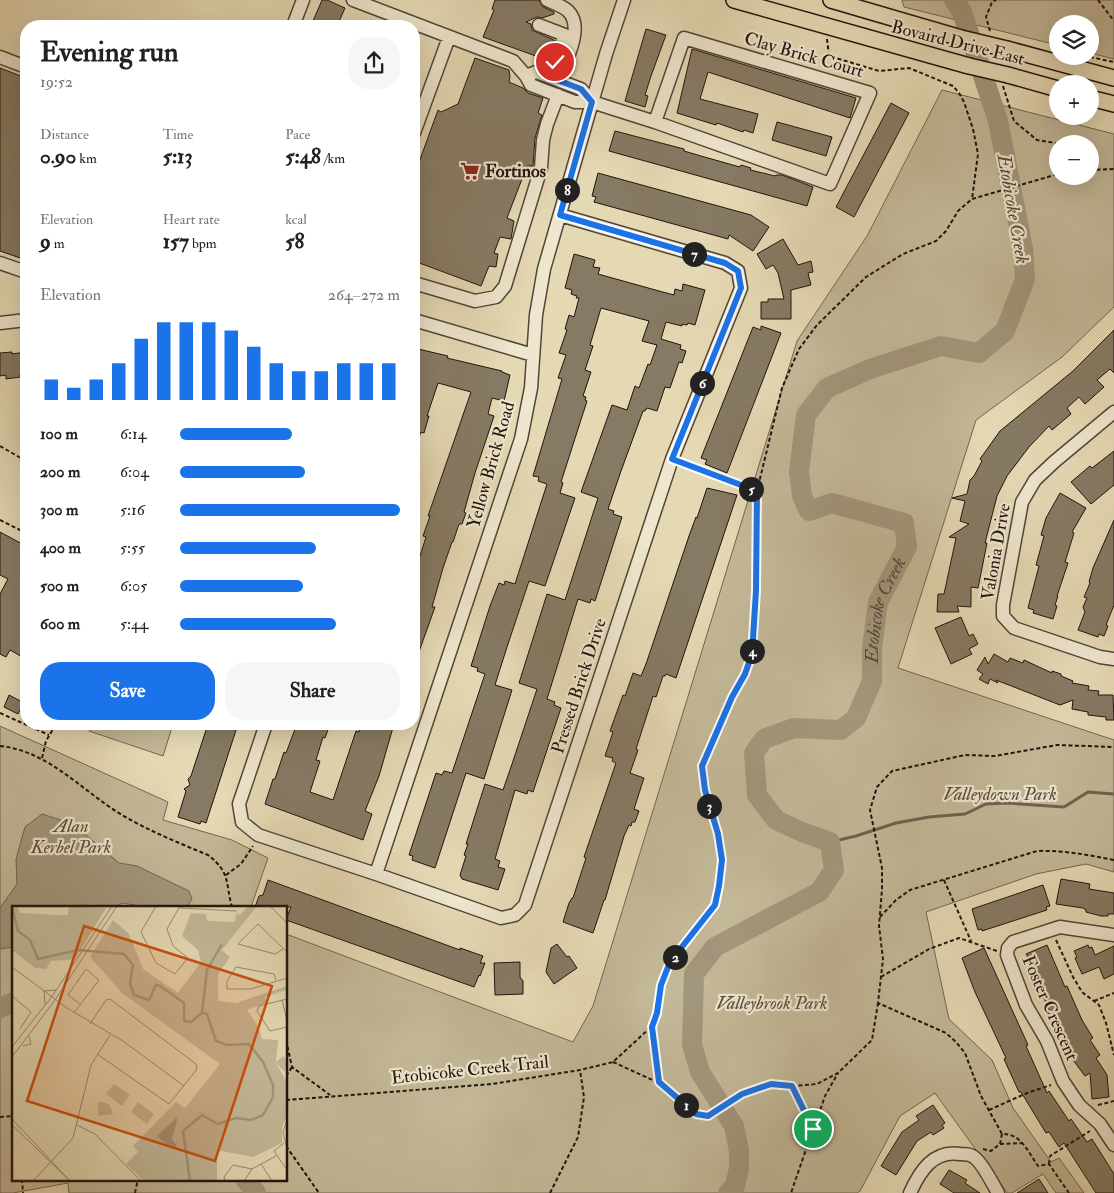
<!DOCTYPE html>
<html lang="en">
<head>
<meta charset="utf-8">
<style>
  body { margin:0; font-family:"IM FELL Double Pica",serif; background:#f6f6f6; color:#222; height:100vh; display:flex; flex-direction:column; font-size:19px; white-space:nowrap }
  * { box-sizing:border-box; margin:0 }
  p { font-size:16px; color:#767676 }
  .icon { flex:none; width:28px; height:28px; fill:none; stroke:currentColor; stroke-width:2; stroke-linecap:round; stroke-linejoin:round }
  .map { position:relative; flex:1; overflow:hidden }
  .panel { position:absolute; left:20px; top:20px; width:400px; height:710px; display:flex; flex-direction:column; background:#fff; border-radius:20px; box-shadow:0 5px 20px #0002 }
  .panel>* { flex:none }
  .tools { position:absolute; left:1049px; top:15px; display:grid; gap:10px }
  .tools a { display:grid; place-items:center; width:50px; height:50px; border-radius:50%; background:#fff; box-shadow:0 5px 20px #0002; font-size:25px }
  .pin { position:absolute; display:grid; place-items:center; width:42px; height:42px; color:#fff; margin:-21px; border:2px solid #fff; border-radius:50%; box-shadow:0 1px 5px #0007 }
  .km { position:absolute; width:25px; height:25px; margin:-12px; border-radius:50%; background:#222; color:#fff; font-size:14px; line-height:25px; text-align:center }
  .round { display:grid; place-items:center; flex:none; width:52px; height:52px; border-radius:20px; background:#f6f6f6 }
  .headline { display:flex; align-items:center; justify-content:space-between; height:85px; padding:0 20px }
  h1 { font-size:28px; font-weight:700; line-height:38px }
  .figures { display:grid; grid-template-columns:repeat(3,1fr); gap:8px; height:85px; padding:5px 20px }
  .figures div { display:grid; align-content:center }
  .figures b { font-size:21px; font-weight:700 }
  .figures small { font-size:14px; font-weight:400 }
  .figures p { font-size:14px }
  .chart { height:140px; padding:10px 20px }
  .chart p { display:flex; justify-content:space-between }
  .chart svg { width:100%; height:90px; margin-top:5px; stroke:#1a73e8; stroke-width:6 }
  .cta { display:flex; gap:10px; margin-top:auto; padding:10px 20px }
  .cta a { flex:1; height:58px; border-radius:20px; background:#1a73e8; color:#fff; font-size:20px; font-weight:700; line-height:58px; text-align:center }
  .cta a+a { background:#f6f6f6; color:#222 }
  ul { padding:0 20px; list-style:none; font-size:16px }
  li { display:grid; grid-template-columns:80px 60px 1fr; align-items:center; height:38px }
  li i { height:12px; border-radius:6px; background:#1a73e8 }
  .map>svg:first-child { display:block }
  .green { fill:#c3b898; stroke:#716653; fill-rule:evenodd }
  .water { fill:#a2967c; stroke:#6e6250 }
  .lines { fill:none; stroke-linecap:round; stroke-linejoin:round }
  .stream { stroke:#6e6250; stroke-width:3 }
  .river { stroke:#a2967c; stroke-width:20 }
  .building { fill:#867a64; stroke:#1f140e }
  .minor-casing { stroke:#504538; stroke-width:15 }
  .major-casing { stroke:#1f140e; stroke-width:18 }
  .path { stroke:#1f140e; stroke-width:2; stroke-dasharray:4 2.5; stroke-linecap:butt }
  .minor { stroke:#eee6ce; stroke-width:12 }
  .major { stroke:#e5d9b4; stroke-width:15 }
  .major-bridge-casing { stroke:#1f140e; stroke-width:18; stroke-linecap:butt }
  .major-bridge { stroke:#e5d9b4; stroke-width:15 }
  .route-casing { stroke:#fff; stroke-width:10 }
  .route { stroke:#1a73e8; stroke-width:6 }
  .labels { text-anchor:middle; dominant-baseline:central; stroke-width:4.5; stroke-linejoin:round; paint-order:stroke }
  .street-label { font-size:18px; fill:#1f140e; stroke:#eee6ce }
  .poi-label { font-size:18px; font-weight:bold; fill:#1f140e; stroke:#eee6ce; text-anchor:start }
  .park-label { font-size:18px; font-style:italic; fill:#584d3e; stroke:#eee6ce }
  .water-label { font-size:19px; font-style:italic; fill:#53483a; stroke:#eee6ce }
  .inset-river { fill:none; stroke:#a2967c; stroke-width:2.5 }
  .inset-road { fill:none; stroke:#968a72; stroke-width:1 }
  .view { fill:#ca4f0c; fill-opacity:0.15; stroke:#ca4f0c; stroke-width:2.5 }
  .inset-edge { fill:none; stroke:#1f140e; stroke-width:2.5 }
</style>
</head>
<body>
<div class="map">
<svg width="1114" height="1193" viewBox="0 0 1114 1193">
  <rect width="100%" height="100%" fill="#e5d9b4"/>
  <filter id="stains"><feTurbulence type="fractalNoise" baseFrequency=".004" numOctaves="4"/><feColorMatrix values="0 0 0 0 .2 0 0 0 0 .09 0 0 0 0 .02 0 0 0 .5 -.17"/></filter>
  <radialGradient id="worn" r=".72"><stop offset=".6" stop-color="#630" stop-opacity="0"/><stop offset="1" stop-color="#630" stop-opacity=".3"/></radialGradient>
  <!-- green -->
  <path class="green" d="M902,0H1114V59L1090,53V24H1058L1057,45L904,7Z
    M942,90L1114,134V307L1062,357L976,420L898,668L1114,740V872L1086,864L1036,874L926,912L949,1019L992,1060L1013,1108L1051,1162L1059,1158L1084,1193H1056L1043,1174L1012,1193H1007L935,1093L900,1116L860,1191L857,1193H69L68,1183L13,1193H0V726L168,802L163,820L232,840L268,858L251,907H14V1179H286V934L573,1042L593,1006L797,341L867,236ZM1058,144H1090V176H1058Z
    M92,724H173L163,756L89,731Z"/>
  <!-- water -->
  <path class="water" d="M42,814L73,824L119,863L137,866L189,891L192,899L187,907H144L123,903L112,907L81,905L78,907H14V947L0,949V908L17,884L16,859L25,827Z"/>
  <g class="lines">
    <!-- stream -->
    <path class="stream" d="M830,842L856,836L896,823L929,817L965,814L986,804L1007,803L1064,807L1088,792L1114,794"/>
    <!-- river -->
    <g class="river">
      <path d="M0,1008L14,1002"/>
      <path d="M245,1179L256,1193"/>
      <path id="s1" d="M728,1193L735,1186L739,1168V1151L734,1126L700,1072L692,1044L694,974L715,947L819,892L834,870L830,842L802,832L776,820L757,795L754,753L764,739L794,728L841,730L856,718L872,681V648L878,602L907,547L904,523L832,503L809,511L802,496L799,472L806,415L827,388L870,369L941,346L979,353L1005,331L1025,279L1023,248L998,121L962,12L954,0"/>
    </g>
  </g>
  <!-- building -->
  <path class="building" d="M322,0H327L345,8L337,26H326L313,21Z
    M495,0H539L543,7L554,12V14L542,18L537,17L526,22L531,24L532,30L536,32L554,40L547,60L483,37L494,10L492,9Z
    M646,29L666,35L651,76L645,95L648,96L645,107L625,101Z
    M692,49L856,98L850,118L708,72L700,99L758,114L753,133L744,130L743,132L717,123L716,125L677,113Z
    M475,58L509,70L510,77L509,82L523,88L528,93L543,98L538,113L542,115L535,138L533,166H527L507,218L514,221L511,239L500,237L494,253L498,254L496,267L489,266L481,286L414,261V176L438,110L441,112L458,104Z
    M0,68L21,76L20,79L26,82V260L0,251Z
    M891,103L909,113L854,217L836,207Z
    M777,122L832,137L826,156L772,140Z
    M615,131L684,149V151L701,156L740,167L741,165L751,168L750,170L767,174L775,176L776,175H782L813,187L807,206L609,151Z
    M598,173L751,215L769,227L753,251L729,235L728,239L594,202L596,197L592,196Z
    M783,239L798,265L811,261L813,272L808,273L811,285L791,290V319H761V302H768V299H784L778,273L773,265L766,269L757,254Z
    M574,254L595,260L593,267L600,268L598,274L659,291L674,295L675,289L682,291L683,284L705,290L695,325L688,323L687,325L682,324V326L666,322L661,339L681,345L680,349L686,351L682,363L679,362L670,388L665,387L657,411L647,408L645,411H643L621,471L608,509L614,511L613,514L622,517L595,601L591,599L590,603L578,599L547,699L555,702L554,705L561,708L533,792L528,790L527,794L515,790L495,859L500,861L498,867L505,869L498,890L462,879L460,875L466,856L464,855L468,844H466L485,784L503,790L511,767L537,689L519,683L547,594L565,600L598,498L581,492L612,405L627,410L635,386L639,388L648,364L650,365L657,345L642,341L649,321L601,308L590,345L593,346L585,370L591,372L583,396L586,397L585,400L587,401L561,482L563,483L560,493L575,498L545,586L529,581L507,647L495,685L512,690L484,779L466,773L435,868L412,860L413,856L409,855L436,773L442,775L444,771L452,773L485,674L477,671L478,668L471,666L490,606L499,583L504,585L505,581L515,584L547,484L538,481L539,477L533,476L562,379L558,378L566,355L559,353L567,330L565,329L569,315L574,317L579,298H576L577,296L571,294L572,290L565,288Z
    M761,326L781,333L727,473L705,464L707,460L701,458L753,327L761,330Z
    M1114,330V373L1110,369L1097,380L1104,387L1085,404L1079,397L1067,408L1071,414L1052,430L1049,426L1029,447L1007,476L997,496L985,543H987L978,588L971,587V607L957,606L959,612H937L938,594H944L956,538L949,537L969,524L960,521L965,501L952,498L967,494L970,480L974,476L982,461L980,459L1000,431L1073,371Z
    M414,348L448,356L447,358L502,371V372L510,375L504,401L492,398L488,414L494,416L475,473L464,512L466,513L462,524H459L453,542H452L443,568L432,607H435L416,660H414V557L419,559L426,537L423,536L430,516H428L471,392L438,383L427,416H429L424,433L421,432L415,448H414Z
    M12,352V354L26,352V373L20,374V377L6,379V375L0,376V353Z
    M1114,451V485L1091,504L1071,482L1090,466L1092,468Z
    M707,488L737,495L676,678L666,674L665,676H663L656,697L653,696L636,749L638,750L630,773L644,778L634,809L639,811L635,822H632L631,826L629,825L624,836L605,900H604L593,933L563,922L569,903L572,898H573L586,858L584,857L616,763L612,761L613,758L605,756L613,732L610,731L623,695L625,696L633,673L641,676L646,664L689,536L696,517L697,518Z
    M1060,493L1086,508L1072,532L1074,533L1065,562L1068,563L1057,596H1058L1055,605L1057,606L1053,619L1033,613L1034,610L1028,608L1039,566L1036,565L1044,536L1041,535L1046,518Z
    M1114,520V605L1106,625L1108,626L1104,636L1099,634L1098,637L1078,630L1085,612L1083,607L1087,598L1084,597L1090,583L1089,582L1093,568Z
    M0,532L26,546V659L10,650L6,657L0,654V594L8,579L0,575Z
    M961,617L969,636L973,634L978,644L969,649L972,654L951,664L935,628Z
    M994,654L1008,662L1010,658L1023,663L1024,660L1052,673V671L1061,674V676L1073,681L1072,683L1089,686L1088,690L1099,691L1098,695H1113L1114,720H1106V717L1088,715V712L1072,709L1073,700L1060,705L996,680L998,683L990,679L988,684L979,679L983,674L977,670L985,657L988,664Z
    M9,695L24,703L18,714L4,707Z
    M208,724H238L206,823L201,821L200,824L178,817L186,791L184,789L190,785L188,779L191,776Z
    M297,724H330L325,738L323,737L316,760L320,761L310,792L333,800L356,731L359,732L362,724H394L379,776L365,811L372,814L363,840L265,804L273,779H275L284,752L286,753Z
    M1061,879L1090,884L1089,889L1114,893V914H1108V916H1101L1086,912V910L1083,908L1056,904Z
    M268,880L460,950V948L483,956L480,963H485L480,976L479,975L474,987L286,920L291,907H255L259,896L263,895Z
    M1043,885L1050,906L1046,907L1047,910L982,931V929L978,930L972,909Z
    M557,944L567,957L569,956L577,968L554,984L546,972L551,948Z
    M1047,945L1065,987L1067,986L1082,1020L1093,1038L1090,1040L1100,1055L1096,1058L1107,1075L1109,1097L1092,1099L1090,1073L1085,1076L1070,1056L1074,1053L1064,1038L1066,1036L1057,1023H1055L1026,958L1028,957L1026,954Z
    M1088,945L1089,948L1092,947L1095,955L1114,946V974L1104,979L1099,967L1082,974L1075,958L1077,957L1074,951Z
    M984,948L1028,1045L1026,1046L1047,1093L1049,1091L1069,1121L1071,1119L1087,1142L1092,1139L1114,1174V1193H1096L1064,1143L1059,1147L1049,1132L1046,1133L1021,1092H1019L1004,1059L1006,1058L975,992L962,958Z
    M520,962V977L523,981V994L495,995L494,963Z
    M933,1105L945,1123L942,1125L944,1128L933,1135L931,1132L917,1141L896,1175L881,1166L902,1132L919,1120L916,1116Z
    M949,1170L967,1180L965,1183L980,1193H954L940,1184Z
    M1039,1179L1048,1193H1017Z"/>
  <g class="lines">
    <!-- minor casing -->
    <g class="minor-casing">
      <path id="minor" d="M353,0L513,61L526,76L531,85L575,102H592L655,122L830,184L870,93L684,38L655,122
        M547,0C553,3 563,6 568,11C585,27 565,63 558,80
        M539,25L565,35L549,77
        M293,26L303,0
        M0,57L26,67
        M526,76L536,72L581,89L592,102
        M414,133L449,37
        M0,263L26,272
        M414,283L475,301L496,297L505,286L541,168L543,140L547,124L558,95
        M414,320L533,355
        M0,323L26,320
        M1114,412L1054,462L1035,480L1022,502L1003,605V616L1014,628L1100,657L1114,659
        M266,724L239,804L242,822L258,835L376,874L501,918L515,915L525,905L672,459L741,288L738,271L725,263L560,215
        M376,874L521,439L531,388L536,315L544,269L606,54L624,0
        M1114,935L1060,927L1013,942L1008,948L1007,955L1026,1005L1047,1041L1063,1081L1079,1105L1100,1124L1114,1145
        M910,1193C920,1171 933,1150 960,1154C965,1154 971,1154 975,1158C982,1163 993,1184 998,1193"/>
    </g>
    <!-- major casing -->
    <g class="major-casing">
      <path id="major" d="M734,0L969,66
        M831,0L961,38
        M1007,49L1114,78
        M1008,75L1058,89
        M1090,98L1114,104"/>
    </g>
    <!-- path -->
    <path class="path" d="M1098,0L1114,21
      M990,31L986,17L992,2L996,0
      M827,39L829,56L879,71L909,68L953,86L959,93L964,102L973,129L978,154L972,199
      M1090,57L1114,62
      M1003,86L1014,121L1037,140L1061,144
      M1090,170L1114,169
      M0,446L26,461
      M682,463L757,491
      M0,520L26,533
      M0,713L49,735
      M0,746C49,751 82,791 122,815C149,831 179,843 208,855C231,873 225,882 232,907
      M42,758L46,741L56,724
      M226,875L241,864L253,846
      M944,880L971,941
      M880,917L896,900L910,890L1037,851C1064,850 1088,855 1114,860
      M1056,940L1073,977L1082,992L1099,1005L1106,1023L1114,1055
      M881,977L929,949L959,938L997,951
      M1094,1001L1114,993
      M651,1028L659,1083L696,1114L707,1116L742,1095L771,1084L792,1086L813,1129L791,1193
      M286,1040L292,1067L330,1095
      M613,1062L659,1083
      M286,1076L292,1067
      M792,1086L817,1084L838,1073L872,1040L878,1003
      M286,1100L492,1084L580,1070L613,1062L651,1027L657,1013L661,985L670,961L715,905L719,886L722,860L718,834L705,790L702,766L732,697L745,674L752,654L756,591L757,491L782,388L799,349L817,325L866,277L903,254L936,241L946,231L958,211L972,199L1058,174
      M1098,1105L1114,1101
      M989,1110L1027,1093L1051,1085
      M0,1117L14,1116
      M814,1128L825,1096L838,1073
      M1000,1144L1023,1143
      M286,1146L319,1193
      M983,1149L991,1151L1000,1144L1002,1134
      M1049,1164L1050,1156L1090,1131
      M22,1179L23,1193
      M135,1193L138,1179
      M550,1193L578,1137L584,1097L580,1070
      M1069,1193L1049,1164L1038,1166C1028,1152 1021,1133 1002,1134L981,1096L965,1053L956,1042L946,1033L878,1003L883,959L879,926L882,889V868L870,810L877,787L892,771L965,755L995,756L1057,745L1114,747"/>
    <!-- minor -->
    <use href="#minor" class="minor"/>
    <!-- major -->
    <use href="#major" class="major"/>
    <!-- major-bridge casing -->
    <g class="major-bridge-casing">
      <path id="major-bridge" d="M961,38L1007,49
        M969,66L1008,75"/>
    </g>
    <!-- major-bridge -->
    <use href="#major-bridge" class="major-bridge"/>
  </g>
  <g class="lines">
    <!-- route casing -->
    <g class="route-casing">
      <path id="route" d="M555,62L549,77L581,89L592,102L560,215L725,263L738,271L741,288L672,459L757,491L756,591L752,654L745,674L732,697L702,766L705,790L718,834L722,860L719,886L715,905L670,962L661,985L657,1013L652,1027L659,1082L696,1114L708,1116L742,1094L771,1084L792,1086L813,1129"/>
    </g>
    <!-- route -->
    <use href="#route" class="route"/>
  </g>
  <!-- icons -->
  <defs>
    <g id="supermarket-bare" transform="scale(1.5)"><path d="M-6-5.5h2.5l.6 2H6L4.5 2H-2.5L-4.4-4H-6ZM-1.5 3.2a1.3 1.3 0 1 0 .1 0ZM3 3.2a1.3 1.3 0 1 0 .1 0Z" fill="#8f2418" stroke="#eee6ce" stroke-width="2.5" paint-order="stroke"/></g>
  </defs>
  <g fill-rule="evenodd">
    <use href="#supermarket-bare" x="470" y="171"/>
  </g>
  <g class="labels">
    <!-- street labels -->
    <g class="street-label">
      <text transform="translate(958 43) rotate(14)">Bovaird Drive East</text>
      <text transform="translate(804 55) rotate(16)">Clay Brick Court</text>
      <text transform="translate(491 465) rotate(-74)">Yellow Brick Road</text>
      <text transform="translate(996 552) rotate(-80)">Valonia Drive</text>
      <text transform="translate(579 686) rotate(-72)">Pressed Brick Drive</text>
      <text transform="translate(1050 1008) rotate(66)">Foster Crescent</text>
      <text transform="translate(470 1070) rotate(-6)">Etobicoke Creek Trail</text>
    </g>
    <!-- poi labels -->
    <g class="poi-label">
      <text x="485" y="171">Fortinos</text>
    </g>
    <!-- park labels -->
    <g class="park-label">
      <text x="1000" y="794">Valleydown Park</text>
      <text x="71" y="826">Alan<tspan x="71" dy="21">Kerbel Park</tspan></text>
      <text x="772" y="1003">Valleybrook Park</text>
    </g>
    <!-- water labels -->
    <g class="water-label">
      <text transform="translate(1013 209) rotate(80)">Etobicoke Creek</text>
      <text stroke="none"><textPath href="#s1" startOffset="801">Etobicoke Creek</textPath></text>
    </g>
  </g>
  <!-- overview -->
  <g transform="translate(12 906)">
    <rect width="275" height="275" fill="#e5d9b4"/>
    <path d="M0,0H5L8,7L44,9H56L57,0L94,2L63,53L39,55L34,63L23,62L0,44ZM236,0H245L210,44L218,51L206,68V95L224,97L275,80V84L253,91L255,97L235,104L246,120L250,133L266,134L264,156L271,150L275,154L273,166L264,157L275,176V210L270,221V237L241,251L205,244V275H132L114,258L126,246L121,240L164,196L173,202L208,158L110,87L78,51L101,14L117,28L131,63L166,87L189,56L186,44L170,30L179,7L194,8L195,15L223,16L224,8L228,9ZM102,178L118,189L110,200L94,188ZM86,195L97,198L101,208L86,210ZM126,196L142,208L135,218L119,206Z" fill="#c3b898"/>
    <path d="M166,210L160,233L165,240L160,243L145,230Z" fill="#a2967c"/>
    <path class="inset-river" d="M0,1L6,25L18,34L26,53L66,44L112,48L121,59L118,77L122,89L137,94L144,79L148,80L172,97V115L179,116L190,107L195,108L204,135L215,139L237,138L251,156L261,179V191L251,209L239,214L224,212L206,218L190,209L171,225L178,275M190,107L195,64L210,38"/>
    <path class="inset-road" d="M144,0L129,26L144,57L163,68L176,52L161,40L155,23L168,0M258,0L275,17M168,2L225,5M271,43L263,48L226,38L246,18L275,46M0,61L55,102L111,135L172,180M264,74L262,68L224,61L215,75V83H239L275,72M0,90L19,106L8,123M275,93L247,100L245,105L258,125L275,121M270,94L275,115M33,98L32,85L44,84M62,107L87,74L74,63L56,89L68,98M78,118L94,94L98,93L184,158L185,163L157,198L85,148M11,140L19,138L17,130M0,141L41,89L100,0M0,151L43,94L105,0M0,213L58,275M275,214L271,226L275,243M0,219L58,275M65,219L83,228L129,275M272,237L262,245L275,264M249,258L260,275M21,275L61,232L79,159L98,129M213,275L212,271L221,259L240,263M232,275L240,263L264,250"/>
    <path class="view" d="M72,20L260,80L203,255L15,195Z"/>
    <rect width="275" height="275" class="inset-edge"/>
  </g>
  <rect width="100%" height="100%" filter="url(#stains)"/>
  <rect width="100%" height="100%" fill="url(#worn)"/>
</svg>
<div class="tools">
<a><svg class="icon" aria-label="layers" viewBox="0 0 24 24"><path d="M12 4l9 5-9 5-9-5zM3 14l9 5 9-5"/></svg></a>
<a>+</a>
<a>−</a>
</div>
<div class="pin" style="left:813px;top:1129px;background:#1e9e55"><svg class="icon" aria-label="arrive" viewBox="0 0 24 24"><path d="M6 21V4h12l-3 4 3 4H6"/></svg></div>
<div class="pin" style="left:555px;top:62px;background:#d93025"><svg class="icon" aria-label="check" viewBox="0 0 24 24"><path d="M5 12l5 5 9-10"/></svg></div>
<b class="km" style="left:686px;top:1105px">1</b>
<b class="km" style="left:675px;top:957px">2</b>
<b class="km" style="left:709px;top:806px">3</b>
<b class="km" style="left:752px;top:651px">4</b>
<b class="km" style="left:751px;top:489px">5</b>
<b class="km" style="left:702px;top:383px">6</b>
<b class="km" style="left:694px;top:254px">7</b>
<b class="km" style="left:567px;top:190px">8</b>
<section class="panel">
<div class="headline"><div><h1>Evening run</h1><p>19:52</p></div><a class="round"><svg class="icon" aria-label="share" viewBox="0 0 24 24"><path d="M12 15V3M7 8l5-5 5 5M5 13v7h14v-7"/></svg></a></div>
<div class="figures">
<div><p>Distance</p><b>0.90<small> km</small></b></div>
<div><p>Time</p><b>5:13</b></div>
<div><p>Pace</p><b>5:48<small> /km</small></b></div>
</div>
<div class="figures">
<div><p>Elevation</p><b>9<small> m</small></b></div>
<div><p>Heart rate</p><b>157<small> bpm</small></b></div>
<div><p>kcal</p><b>58</b></div>
</div>
<div class="chart"><p><span>Elevation</span>264–272 m</p>
<svg viewBox="0 0 160 44" preserveAspectRatio="none"><path d="M5 44V34M15 44V38M25 44V34M35 44V26M45 44V14M55 44V6M65 44V6M75 44V6M85 44V10M95 44V18M105 44V26M115 44V30M125 44V30M135 44V26M145 44V26M155 44V26"/></svg>
</div>
<ul>
<li><b>100 m</b>6:14<i style="width:51%"></i></li>
<li><b>200 m</b>6:04<i style="width:57%"></i></li>
<li><b>300 m</b>5:16<i style="width:100%"></i></li>
<li><b>400 m</b>5:55<i style="width:62%"></i></li>
<li><b>500 m</b>6:05<i style="width:56%"></i></li>
<li><b>600 m</b>5:44<i style="width:71%"></i></li>
</ul>
<div class="cta"><a>Save</a><a>Share</a></div>
</section>
</div>
</body>
</html>
